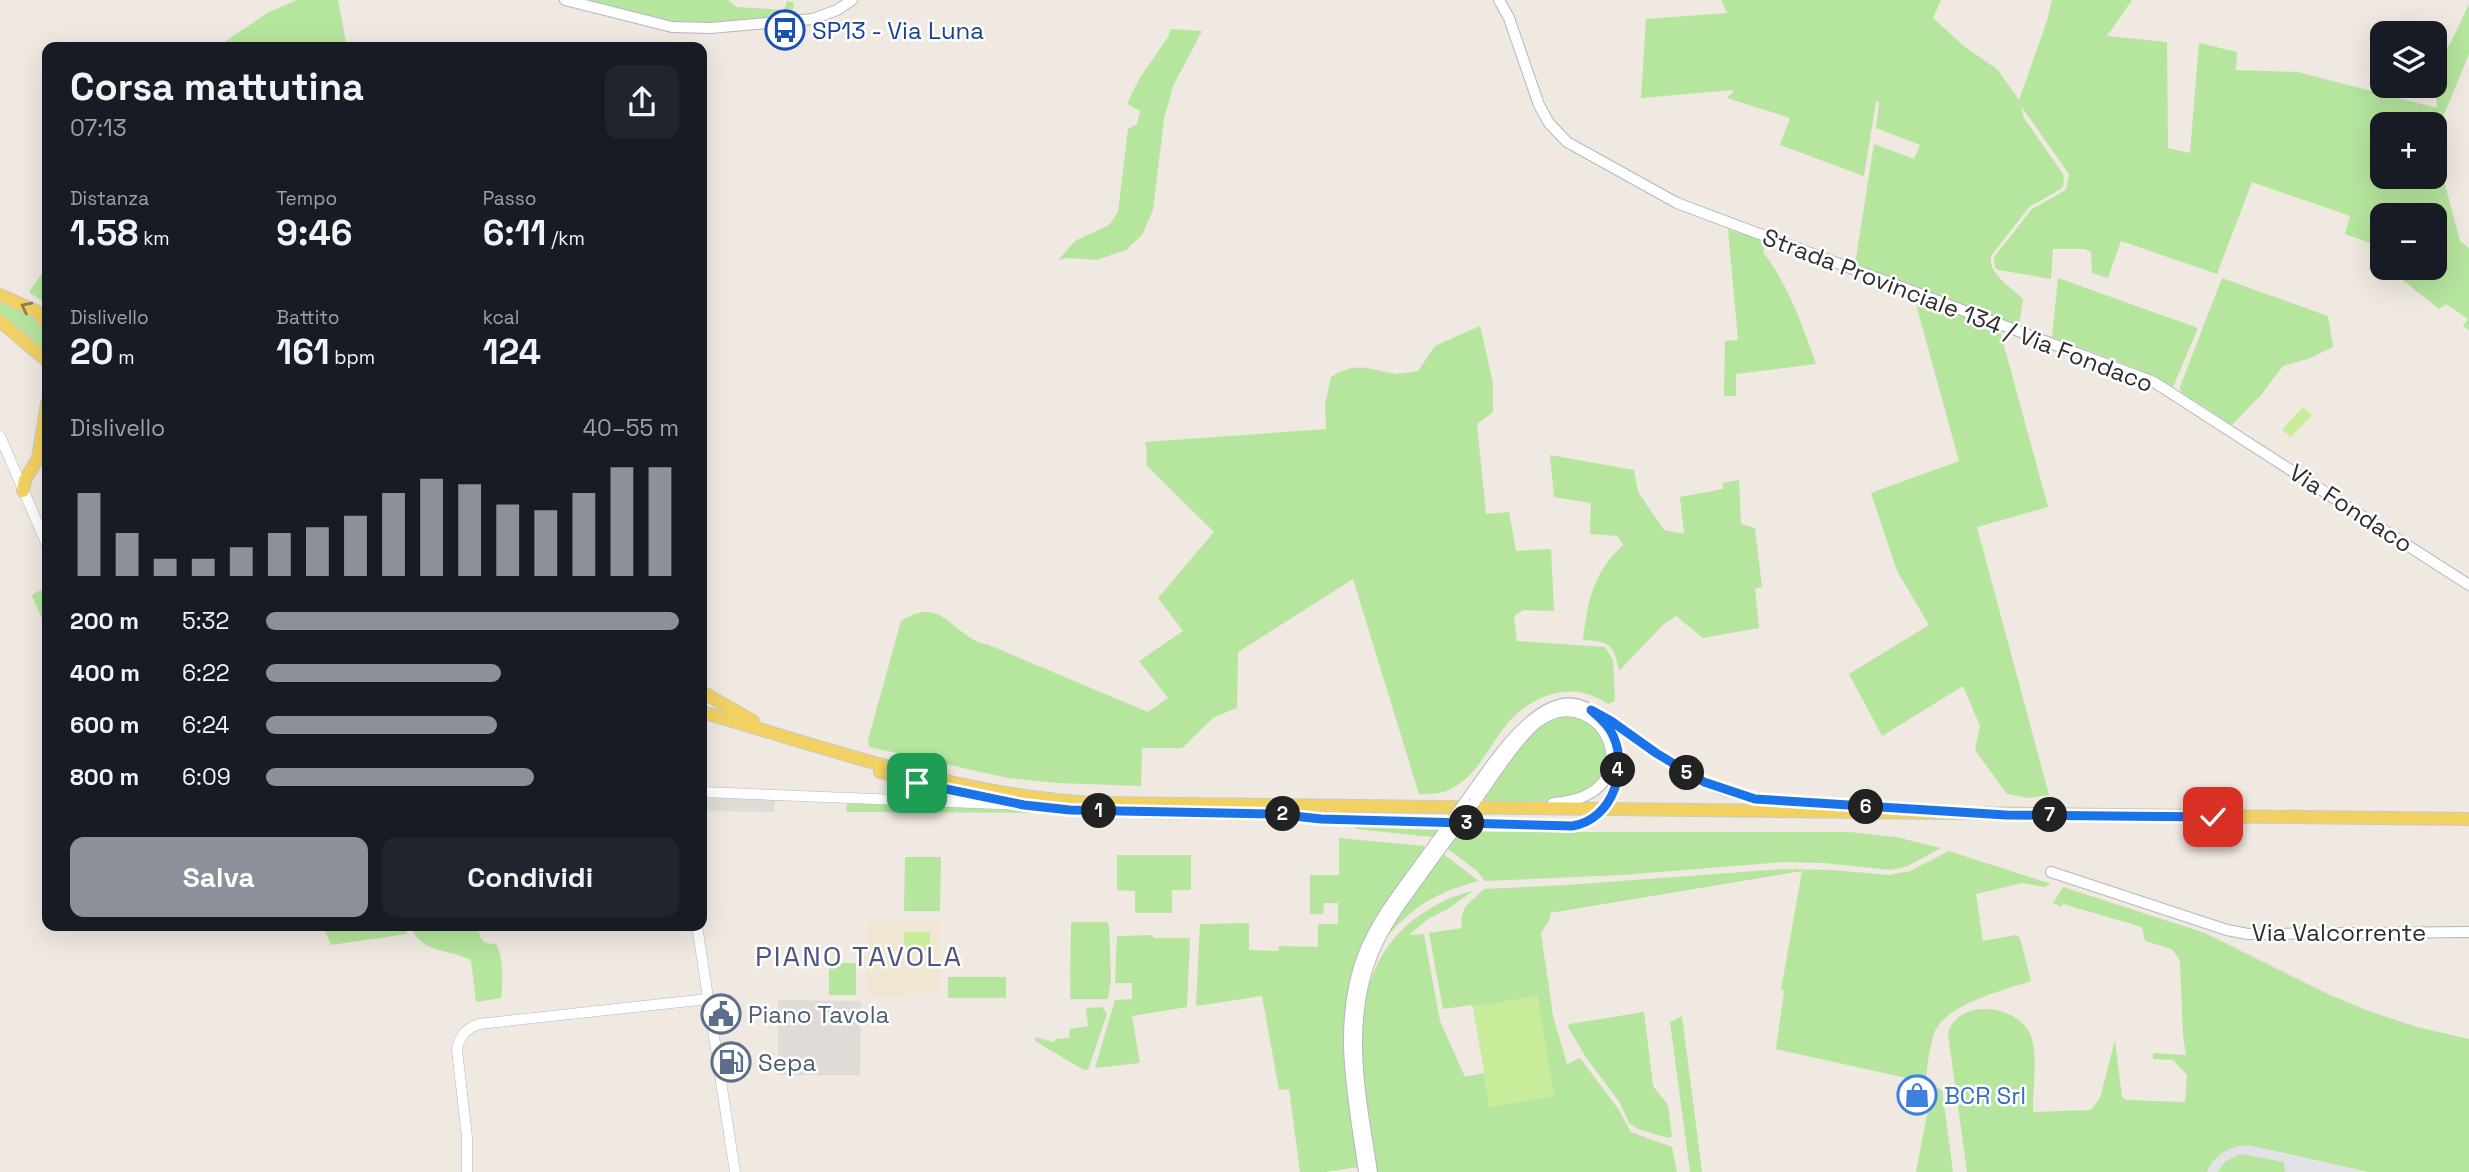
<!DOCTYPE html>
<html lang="it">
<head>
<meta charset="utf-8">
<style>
  body { margin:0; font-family:"Space Grotesk",sans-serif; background:#20242c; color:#f1f3f6; height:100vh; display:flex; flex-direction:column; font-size:26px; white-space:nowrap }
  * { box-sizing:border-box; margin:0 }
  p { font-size:23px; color:#9ea1a6 }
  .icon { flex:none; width:38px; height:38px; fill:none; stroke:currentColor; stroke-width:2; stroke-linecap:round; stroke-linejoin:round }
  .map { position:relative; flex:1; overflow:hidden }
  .sheet { position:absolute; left:42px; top:42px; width:665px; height:889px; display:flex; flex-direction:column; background:#171b24; border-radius:14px; box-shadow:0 7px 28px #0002 }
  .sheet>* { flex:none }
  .buttons { position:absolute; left:2370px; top:21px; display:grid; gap:14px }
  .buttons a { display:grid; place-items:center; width:77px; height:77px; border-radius:14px; background:#171b24; box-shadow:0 7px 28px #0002; font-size:35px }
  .pin { position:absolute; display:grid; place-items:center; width:60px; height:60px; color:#fff; margin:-30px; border-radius:14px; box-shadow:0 4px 10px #0006 }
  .km { position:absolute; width:35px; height:35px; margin:-18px; border-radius:50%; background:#222; color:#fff; font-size:19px; line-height:35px; text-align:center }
  .round { display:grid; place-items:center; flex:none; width:74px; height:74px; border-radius:14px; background:#20242c }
  .headline { display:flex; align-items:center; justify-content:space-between; height:119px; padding:0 28px }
  h1 { font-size:38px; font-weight:700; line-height:52px }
  .stats { display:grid; grid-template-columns:repeat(3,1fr); gap:10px; height:119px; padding:7px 28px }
  .stats div { display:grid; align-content:center }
  .stats b { font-size:35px; font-weight:700 }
  .stats small { font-size:19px; font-weight:400 }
  .stats p { font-size:19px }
  .chart { height:196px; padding:14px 28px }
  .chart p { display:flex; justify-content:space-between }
  .chart svg { width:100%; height:126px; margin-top:7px; stroke:#8c9099; stroke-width:6 }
  .action { display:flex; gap:14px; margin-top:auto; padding:14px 28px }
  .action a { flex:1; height:80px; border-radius:14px; background:#8c9099; color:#fff; font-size:28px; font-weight:700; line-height:80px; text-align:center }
  .action a+a { background:#20242c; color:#f1f3f6 }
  ul { padding:0 28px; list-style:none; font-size:23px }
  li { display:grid; grid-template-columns:112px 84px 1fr; align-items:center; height:52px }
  li i { height:18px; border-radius:9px; background:#8c9099 }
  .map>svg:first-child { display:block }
  .industrial { fill:#e3e1e8 }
  .education { fill:#f0e6d1 }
  .green { fill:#b6e59e; fill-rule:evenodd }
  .pitch { fill:#c9ec9a }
  .plaza { fill:#dfdcd8 }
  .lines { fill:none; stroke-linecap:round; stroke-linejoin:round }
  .tertiary-casing { stroke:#b4b7c1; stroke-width:11 }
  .secondary-casing { stroke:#b4b7c1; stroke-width:12 }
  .primary-casing { stroke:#c9c9c9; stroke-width:14 }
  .tertiary { stroke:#fff; stroke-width:10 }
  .secondary { stroke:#fff; stroke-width:10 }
  .primary { stroke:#f2d163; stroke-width:12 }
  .secondary-bridge-casing { stroke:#b4b7c1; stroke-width:12; stroke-linecap:butt }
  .secondary-bridge { stroke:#fff; stroke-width:10 }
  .oneway { stroke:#908048 }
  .route-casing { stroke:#fff; stroke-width:14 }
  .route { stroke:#1a73e8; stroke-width:9 }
  .labels { text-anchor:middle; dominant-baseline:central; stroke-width:5; stroke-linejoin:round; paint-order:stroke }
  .transit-label { font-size:24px; fill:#164399; stroke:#fff; text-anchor:start }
  .street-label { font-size:24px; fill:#2e2e2e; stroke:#fff }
  .service-label { font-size:24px; fill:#4e5e75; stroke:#fff; text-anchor:start }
  .shop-label { font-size:24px; fill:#366cbe; stroke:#fff; text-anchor:start }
  .quarter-label { font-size:28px; letter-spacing:2px; fill:#4d5680; stroke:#fff }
</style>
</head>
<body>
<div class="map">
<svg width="2469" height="1172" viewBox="0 0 2469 1172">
  <rect width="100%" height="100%" fill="#efe9e1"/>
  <!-- industrial -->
  <path class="industrial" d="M2247,1145L2283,1154L2369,1172H2207L2218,1154L2231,1148Z"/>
  <!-- education -->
  <path class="education" d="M868,921H940V993H904V997H867Z"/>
  <!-- green -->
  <path class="green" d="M297,0H338L347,47H217L269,12Z
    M582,0H728L737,7L784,10L787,1L793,2L794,6L789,18L710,24L670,22Z
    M1721,0H1941L1933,18L1965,47L1997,69L2019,100L2047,21L2052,0H2132L2107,36L2167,42L2168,148L2190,153L2199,43L2237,52L2236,70L2298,72L2437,108L2435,80L2440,58L2451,42L2469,4V54L2440,124L2436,151L2460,241L2469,248V330L2463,326L2468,319L2446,304L2439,309L2395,274L2398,268H2434V215H2382V247L2345,234L2350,216L2252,182L2217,274L2121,241L2108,278L2092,273L2091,252L2084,249H2053L2051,279L1999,270L1995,268L1994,257L2032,209L2066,190L2069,174L2021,106L2024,118L2063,174L2064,184L2061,189L2029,207L1991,256C1988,274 2011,287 2023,299L2019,326L1855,264L1874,144L1914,159L1920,145L1876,128L1879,102H1876L1864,176L1780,145L1790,118L1727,98L1734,90L1641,98L1646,19L1727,13ZM2382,124H2434V177H2382Z
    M1171,29L1202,31L1173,86L1164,119L1153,210L1142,235L1126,250L1097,260L1069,258L1058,260L1075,241L1109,225L1118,212L1128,129L1137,124L1140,111L1127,104L1139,79L1168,37Z
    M1728,229L1766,242L1763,252C1788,284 1803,326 1816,364L1736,374V396H1724L1725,341L1738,340Z
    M47,266V305L29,292Z
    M2058,278L2198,328L2173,387L2137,369L2052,337Z
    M2222,278L2328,316L2333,347L2310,358L2283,366L2261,395L2232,425L2181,392L2180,387Z
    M1914,297L2000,331L2048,507L1977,527L2049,795L2028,798L2007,794L1975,750L1980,726L1963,686L1882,736L1849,674L1929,625L1897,571L1871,493L1959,461Z
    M0,299L33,313L47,329V352L0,315Z
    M1480,326L1493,383V412L1477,424L1486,514L1509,512L1516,551L1551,549L1554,611L1523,610L1514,616L1517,641L1605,647L1613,660L1615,701L1609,704C1590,693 1574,688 1552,694C1494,711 1494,766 1451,789C1442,794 1430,794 1419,794L1353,579L1238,652L1237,708L1214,717L1182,748H1142L1141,786L1057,783L1008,778L869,747L868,740L901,621C943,593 952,638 989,645L1148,712L1168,698L1139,661L1183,631L1158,598L1214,532L1146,465L1147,453L1145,442L1326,429L1325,405L1331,377C1355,363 1365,367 1390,373C1398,375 1409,372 1418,371L1435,346Z
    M1550,455L1634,470L1638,492L1664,530L1684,534L1680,497L1723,489V483L1739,480L1741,524L1755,528L1762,587L1755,589L1759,628L1703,638L1676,616L1664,624L1619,671C1614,644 1609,641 1583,640C1588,600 1593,573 1623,545L1618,536L1590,534L1591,503L1554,497Z
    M41,590L47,598L46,628L32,596L33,594Z
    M1563,717L1586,719L1607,740V770L1587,793L1553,801H1481L1529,736L1541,725Z
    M847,802L1001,807L1058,813L846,812Z
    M1356,827L1491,832H1849L1896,837L1941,848L1908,866L1891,870L1824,863L1783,862L1622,875L1485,881L1477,871L1432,837L1356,829Z
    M1339,838L1424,846L1425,850C1400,889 1369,927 1353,970C1335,1019 1353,1114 1359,1167L1325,1172H1300L1289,1089L1279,1090L1262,996L1196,1006L1200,924L1249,923V950L1278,951L1279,946L1318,947V924H1338V903H1324L1323,914H1310V875H1339Z
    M1949,851L2051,884L2044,887L2022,883L1976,894L1983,941L2016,935L2020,938L2031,981C2004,990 1943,1005 1934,1034C1929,1048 1928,1063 1926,1077L1921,1076L1920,1081L1776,1049L1784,991L1781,990L1802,871L1550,913V919L1541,933L1553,1016L1567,1064L1580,1058L1619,1110L1631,1132L1672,1147L1677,1172H1375C1362,1090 1337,976 1416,918C1434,905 1451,896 1473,891L1448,909L1428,919L1409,935L1424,934L1440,1021L1465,1077L1484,1073L1490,1107L1554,1096L1537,996L1473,1007L1472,1005L1443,1009L1429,933L1462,928L1461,919L1465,907L1484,889L1567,885L1782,869L1833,870L1889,875L1910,871Z
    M1442,853L1479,881C1437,892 1413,906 1385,939L1392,923Z
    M1117,855H1191V890H1172V913H1135V891L1117,890Z
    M905,857H941L940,911H904Z
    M2063,887L2205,933L2330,995L2374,1013L2417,1027L2469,1039V1172H2369L2247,1145C2228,1147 2215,1154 2207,1172H1967L1948,1034C1956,999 2011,1004 2028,1030C2040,1049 2032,1090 2033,1112L2091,1110L2100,1098L2115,1040L2122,1097L2126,1100L2185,1102L2187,1075L2173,1060L2153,1059V1053L2186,1055L2183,1035L2180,961L2172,949L2145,941L2142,927L2063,904L2061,907L2053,903Z
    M1071,922H1107L1109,926L1111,979L1108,999H1070Z
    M323,926H405L407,934L331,945Z
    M411,926H478L480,937L485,943L496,944C504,960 503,980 501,998L476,1002L471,960C450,949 419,953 411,926Z
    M1153,935V938H1190L1187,1007L1132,1016L1140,1063L1095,1068L1115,1000L1132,999V983H1115L1117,936Z
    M829,963H856V995H829Z
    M948,977H1006V998H948Z
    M1102,1007L1107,1014L1088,1070L1082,1069L1035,1041V1037L1054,1042L1055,1039L1069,1038L1070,1029L1088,1026L1086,1008Z
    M1644,1012L1653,1086L1668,1105L1672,1136L1668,1138L1638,1129L1629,1123L1620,1103L1585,1056L1568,1027L1569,1024Z
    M1682,1016L1702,1172H1690L1670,1022Z
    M1937,1087L1942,1090L1953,1172H1916L1932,1089Z
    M2241,1154L2284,1162L2285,1172H2217L2226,1161Z"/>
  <!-- pitch -->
  <path class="pitch" d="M2303,407L2312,415L2291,437L2282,430Z
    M904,932H930V950L904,949Z
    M1537,996L1554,1096L1490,1107L1473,1007Z"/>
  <!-- plaza -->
  <path class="plaza" d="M702,792L775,795L774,812L702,811Z
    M778,1000L861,1001L860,1075H778Z"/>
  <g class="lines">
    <!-- tertiary casing -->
    <g class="tertiary-casing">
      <path id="tertiary" d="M0,436L47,545
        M702,792L1024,805
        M697,926L735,1172
        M467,1172V1137L457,1050C459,1036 466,1029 479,1024L708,999"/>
    </g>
    <!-- secondary casing -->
    <g class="secondary-casing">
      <path id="secondary" d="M565,0L672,27L711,28L813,19L837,10L852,0
        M1499,0L1509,18L1539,105L1549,123L1567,142L1677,203L2154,382L2469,585
        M1591,710C1631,731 1664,762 1704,782C1740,801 1779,801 1819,803C1835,804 1851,806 1867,807
        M1465,802C1489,770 1547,670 1596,715
        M1475,802C1490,781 1520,734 1539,721C1602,677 1658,796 1553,803
        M1608,803L1617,778L1618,752
        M1275,814C1352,822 1430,823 1507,824C1532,825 1563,830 1587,822
        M2051,872L2227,930L2248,934L2469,932
        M1364,1172C1354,1100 1336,1023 1364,953C1379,916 1405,885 1428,853
        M1372,1172C1361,1099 1344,1024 1373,953C1387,919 1413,888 1434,858"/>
    </g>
    <!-- primary casing -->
    <g class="primary-casing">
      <path id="primary" d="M0,295L36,311L47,324
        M0,321L47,361
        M23,491L25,480L38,458L47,403
        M702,692L753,721
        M702,712C829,749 958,795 1091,803L2469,819
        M880,772L937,787
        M1145,812L1281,814"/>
    </g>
    <!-- tertiary -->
    <use href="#tertiary" class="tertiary"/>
    <!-- secondary -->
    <use href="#secondary" class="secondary"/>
    <!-- primary -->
    <use href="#primary" class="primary"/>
    <!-- secondary-bridge casing -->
    <g class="secondary-bridge-casing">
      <path id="secondary-bridge" d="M1587,822L1599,814L1608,803
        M1428,853L1465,802
        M1434,858L1475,802"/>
    </g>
    <!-- secondary-bridge -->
    <use href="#secondary-bridge" class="secondary-bridge"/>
  </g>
  <!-- one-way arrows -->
  <defs><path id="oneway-chevron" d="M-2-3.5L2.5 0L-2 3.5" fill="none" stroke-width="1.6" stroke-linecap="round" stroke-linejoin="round" transform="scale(1.75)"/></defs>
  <use class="oneway" href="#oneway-chevron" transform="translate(26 307) rotate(-153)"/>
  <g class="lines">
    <!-- route casing -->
    <g class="route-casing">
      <path id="route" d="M917,783L1024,805L1070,810L1275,814L1321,819L1572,826C1614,820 1631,764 1610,730C1605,722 1597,716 1591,710L1611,721L1656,753L1704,782L1755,799L2006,815L2213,817"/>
    </g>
    <!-- route -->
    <use href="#route" class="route"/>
  </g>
  <!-- icons -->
  <defs>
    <g id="bus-ring" transform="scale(2.0125)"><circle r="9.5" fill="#fff" stroke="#1a4fb4" stroke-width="1.5"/><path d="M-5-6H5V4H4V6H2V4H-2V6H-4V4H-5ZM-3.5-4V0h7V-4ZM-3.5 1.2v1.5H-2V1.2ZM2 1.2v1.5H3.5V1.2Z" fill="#1a4fb4"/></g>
    <g id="civic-ring" transform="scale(2.0125)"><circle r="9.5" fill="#fff" stroke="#5c6f8a" stroke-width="1.5"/><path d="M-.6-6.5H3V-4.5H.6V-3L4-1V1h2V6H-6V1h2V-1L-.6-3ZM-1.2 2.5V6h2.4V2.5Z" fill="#5c6f8a"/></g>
    <g id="fuel-ring" transform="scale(2.0125)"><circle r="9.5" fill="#fff" stroke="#5c6f8a" stroke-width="1.5"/><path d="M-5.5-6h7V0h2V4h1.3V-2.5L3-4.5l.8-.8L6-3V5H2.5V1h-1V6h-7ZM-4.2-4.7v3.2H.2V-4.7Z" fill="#5c6f8a"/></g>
    <g id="shop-ring" transform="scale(2.0125)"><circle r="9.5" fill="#fff" stroke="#3f7fe0" stroke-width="1.5"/><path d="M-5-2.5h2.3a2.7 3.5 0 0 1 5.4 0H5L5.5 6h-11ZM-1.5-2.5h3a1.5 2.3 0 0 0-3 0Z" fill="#3f7fe0"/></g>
  </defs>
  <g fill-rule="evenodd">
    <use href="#bus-ring" x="785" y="30"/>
    <use href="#civic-ring" x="721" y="1014"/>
    <use href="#fuel-ring" x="731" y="1062"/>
    <use href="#shop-ring" x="1917" y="1095"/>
  </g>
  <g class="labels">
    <!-- transit labels -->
    <g class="transit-label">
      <text x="812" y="30">SP13 - Via Luna</text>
    </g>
    <!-- street labels -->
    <g class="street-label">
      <text transform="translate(1958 310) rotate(21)">Strada Provinciale 134 / Via Fondaco</text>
      <text transform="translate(2351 508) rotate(33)">Via Fondaco</text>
      <text x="2339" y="932">Via Valcorrente</text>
    </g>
    <!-- service labels -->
    <g class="service-label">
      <text x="748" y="1014">Piano Tavola</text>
      <text x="758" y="1062">Sepa</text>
    </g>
    <!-- shop labels -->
    <g class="shop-label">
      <text x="1944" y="1095">BCR Srl</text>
    </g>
    <!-- quarter labels -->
    <g class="quarter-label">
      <text x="859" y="956">PIANO TAVOLA</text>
    </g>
  </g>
</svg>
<div class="buttons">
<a><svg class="icon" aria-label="layers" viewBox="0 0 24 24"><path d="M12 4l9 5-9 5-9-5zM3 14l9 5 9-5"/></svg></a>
<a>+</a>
<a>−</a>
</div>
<div class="pin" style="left:917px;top:783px;background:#1e9e55"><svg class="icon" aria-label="arrive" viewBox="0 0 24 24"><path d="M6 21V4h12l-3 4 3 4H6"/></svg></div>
<div class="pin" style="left:2213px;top:817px;background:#d93025"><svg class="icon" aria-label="check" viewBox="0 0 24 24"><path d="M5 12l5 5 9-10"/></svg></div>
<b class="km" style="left:1099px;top:811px">1</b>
<b class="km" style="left:1283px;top:814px">2</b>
<b class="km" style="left:1467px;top:823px">3</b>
<b class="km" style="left:1618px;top:770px">4</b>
<b class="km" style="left:1687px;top:773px">5</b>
<b class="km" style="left:1866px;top:807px">6</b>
<b class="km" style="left:2050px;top:815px">7</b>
<section class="sheet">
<div class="headline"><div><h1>Corsa mattutina</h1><p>07:13</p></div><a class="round"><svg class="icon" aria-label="share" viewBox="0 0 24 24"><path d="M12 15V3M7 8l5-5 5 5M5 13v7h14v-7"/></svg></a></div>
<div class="stats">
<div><p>Distanza</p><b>1.58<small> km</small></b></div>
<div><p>Tempo</p><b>9:46</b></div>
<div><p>Passo</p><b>6:11<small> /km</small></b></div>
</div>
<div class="stats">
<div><p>Dislivello</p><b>20<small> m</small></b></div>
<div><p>Battito</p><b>161<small> bpm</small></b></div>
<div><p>kcal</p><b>124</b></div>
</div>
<div class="chart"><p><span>Dislivello</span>40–55 m</p>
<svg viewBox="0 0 160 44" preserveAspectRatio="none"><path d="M5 44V15M15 44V29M25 44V38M35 44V38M45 44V34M55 44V29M65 44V27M75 44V23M85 44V15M95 44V10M105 44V12M115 44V19M125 44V21M135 44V15M145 44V6M155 44V6"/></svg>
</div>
<ul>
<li><b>200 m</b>5:32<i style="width:100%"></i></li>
<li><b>400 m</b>6:22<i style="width:57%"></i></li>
<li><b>600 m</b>6:24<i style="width:56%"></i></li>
<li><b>800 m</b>6:09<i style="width:65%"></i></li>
</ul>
<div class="action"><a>Salva</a><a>Condividi</a></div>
</section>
</div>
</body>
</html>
